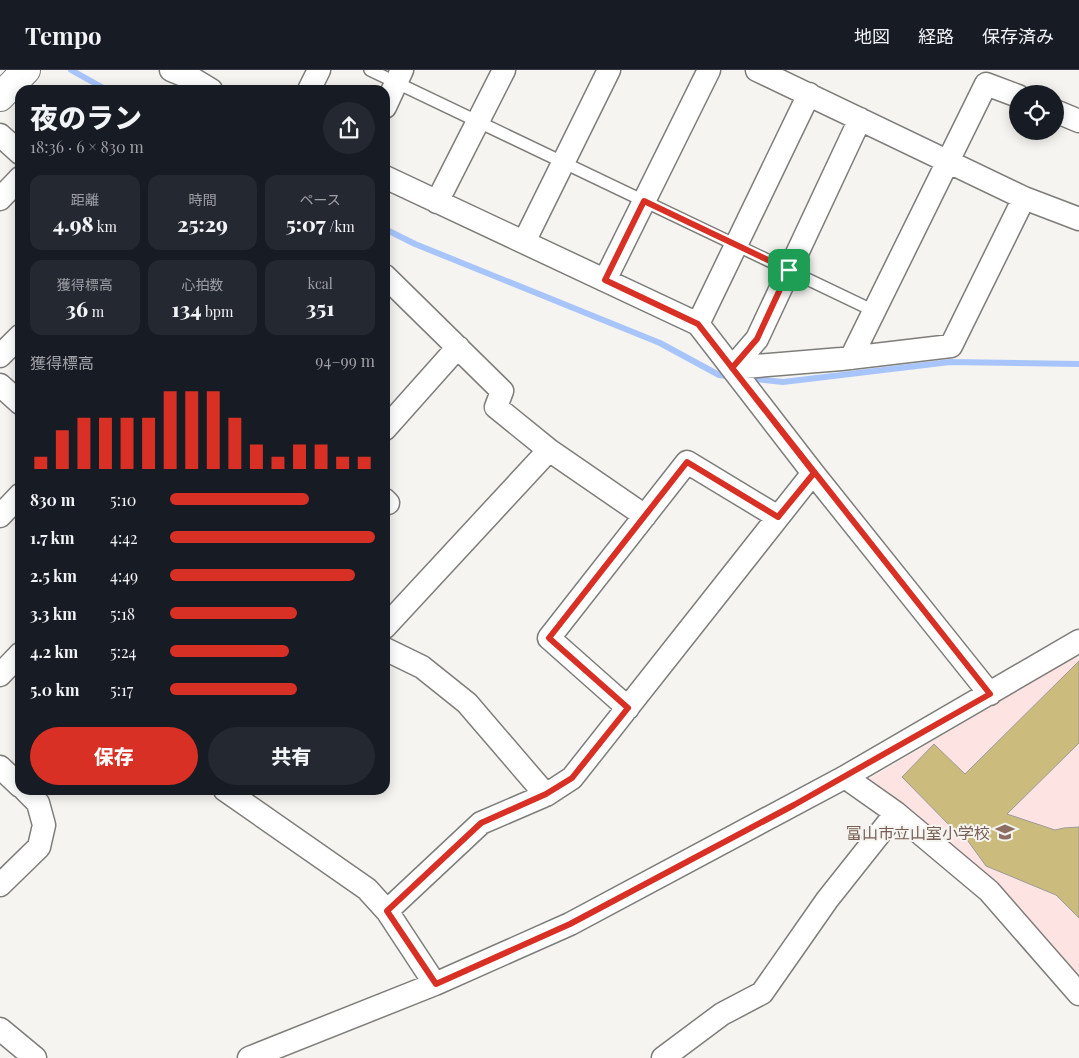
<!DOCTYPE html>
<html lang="ja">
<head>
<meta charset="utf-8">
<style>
  body { margin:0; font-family:"Playfair Display","Noto Sans JP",serif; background:#242831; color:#f1f3f6; height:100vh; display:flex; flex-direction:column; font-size:19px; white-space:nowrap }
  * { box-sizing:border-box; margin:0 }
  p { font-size:16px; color:#9ea1a6 }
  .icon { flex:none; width:28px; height:28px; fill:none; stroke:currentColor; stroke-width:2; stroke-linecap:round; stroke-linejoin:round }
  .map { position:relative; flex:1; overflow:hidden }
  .drawer { position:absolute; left:15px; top:15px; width:375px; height:710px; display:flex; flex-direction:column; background:#171b24; border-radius:15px; box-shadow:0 2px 12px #0003 }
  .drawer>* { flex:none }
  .tools { position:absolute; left:1009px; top:15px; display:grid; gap:10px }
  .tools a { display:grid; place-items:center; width:55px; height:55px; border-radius:50%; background:#171b24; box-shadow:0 2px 12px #0003; font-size:25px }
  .pin { position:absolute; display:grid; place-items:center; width:42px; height:42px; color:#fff; margin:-21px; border-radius:10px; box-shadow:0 2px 8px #0006 }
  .round { display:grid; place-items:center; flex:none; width:52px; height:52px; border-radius:26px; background:#242831 }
  .headline { display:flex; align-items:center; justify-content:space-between; height:85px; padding:0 15px }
  h1 { font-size:28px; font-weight:800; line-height:38px }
  .stats { display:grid; grid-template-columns:repeat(3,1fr); gap:8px; height:85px; padding:5px 15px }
  .stats div { display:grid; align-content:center; border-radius:12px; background:#242831; text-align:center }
  .stats b { font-size:21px; font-weight:800 }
  .stats small { font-size:14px; font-weight:400 }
  .stats p { font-size:14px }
  .chart { height:140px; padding:10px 15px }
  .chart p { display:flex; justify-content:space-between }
  .chart svg { width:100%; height:90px; margin-top:5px; stroke:#d93025; stroke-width:6 }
  .button { display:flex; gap:10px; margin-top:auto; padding:10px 15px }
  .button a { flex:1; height:58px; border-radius:30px; background:#d93025; color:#fff; font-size:20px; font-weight:800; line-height:58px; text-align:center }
  .button a+a { background:#242831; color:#f1f3f6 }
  ul { padding:0 15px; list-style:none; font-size:16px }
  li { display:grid; grid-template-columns:80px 60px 1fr; align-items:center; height:38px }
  li i { height:12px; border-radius:6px; background:#d93025 }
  header { display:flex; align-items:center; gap:30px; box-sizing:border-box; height:70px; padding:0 25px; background:#171b24; border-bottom:1px solid #363941 }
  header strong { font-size:24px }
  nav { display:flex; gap:28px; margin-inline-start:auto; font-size:18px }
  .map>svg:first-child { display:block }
  .education { fill:#fee3e3 }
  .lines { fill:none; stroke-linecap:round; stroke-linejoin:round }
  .stream { stroke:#a8c5fb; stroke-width:6 }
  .building { fill:#cbbc7e; stroke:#9c9b98 }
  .service-casing { stroke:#7e7d7a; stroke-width:14 }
  .minor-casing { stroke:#7e7d7a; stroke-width:25 }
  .tertiary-casing { stroke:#7e7d7a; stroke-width:30 }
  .service { stroke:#fff; stroke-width:11 }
  .minor { stroke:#fff; stroke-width:22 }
  .tertiary { stroke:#fff; stroke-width:28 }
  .route-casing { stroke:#fff; stroke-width:10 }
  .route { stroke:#d93025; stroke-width:6 }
  .labels { text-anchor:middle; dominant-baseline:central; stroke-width:4; stroke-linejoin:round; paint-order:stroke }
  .education-label { font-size:16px; fill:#785e54; stroke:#f5f4f0; text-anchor:end }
</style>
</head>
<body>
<header>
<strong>Tempo</strong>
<nav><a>地図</a><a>経路</a><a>保存済み</a></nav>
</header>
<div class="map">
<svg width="1079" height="988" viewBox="0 0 1079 988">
  <rect width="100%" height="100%" fill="#f5f4f0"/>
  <!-- education -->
  <path class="education" d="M1076,586L1079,589V911L867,710Z"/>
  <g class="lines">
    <!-- stream -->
    <path class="stream" d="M71,0L107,20
      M385,159L415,174L660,273L719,305L732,307
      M747,308L783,312L950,292L1079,294"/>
  </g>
  <!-- building -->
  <path class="building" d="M1079,591V673L1007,744L1055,760L1064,758L1079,757V848L1056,825L986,796L960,760L957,763L902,707L934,674L965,704Z"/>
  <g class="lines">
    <!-- service casing -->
    <g class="service-casing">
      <path id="service" d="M370,0L874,241"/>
    </g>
    <!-- minor casing -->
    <g class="minor-casing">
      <path id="minor" d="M171,0L193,9L211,20
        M757,0L1024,128L1079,149
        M309,20L319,0
        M385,37L402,0
        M1055,41L1079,51
        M0,65L20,83
        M385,107L698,254L813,403L990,624
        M0,129L20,108
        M437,132L504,0
        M524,172L609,0
        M385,206L502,321L496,337L549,380
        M605,210L709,0
        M698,254L809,24
        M0,286L20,266
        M851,288L986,14L1018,26
        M732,298L841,289L951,276L1024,128
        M732,298L757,269L860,49
        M0,315L20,333
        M385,359L458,277
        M385,430L388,433
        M0,446L20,425
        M385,557L549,380L645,446
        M385,579L422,597L467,633L546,725
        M0,605L20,584
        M628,638L549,568L687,392L778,447
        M0,697L20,716
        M845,707L896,743L989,821L1079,924
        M225,720L367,819L387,841L435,914
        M0,815L39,777L44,755L38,733L25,720
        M387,841L481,753L546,725L572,708L813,403
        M0,959L35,988
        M249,988L435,914L570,854L845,707L1079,571
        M663,988L722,944L762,923L827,830L896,743"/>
    </g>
    <!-- tertiary casing -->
    <g class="tertiary-casing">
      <path id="tertiary" d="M0,27L26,0"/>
    </g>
    <!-- service -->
    <use href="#service" class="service"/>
    <!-- minor -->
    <use href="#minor" class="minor"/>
    <!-- tertiary -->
    <use href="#tertiary" class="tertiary"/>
  </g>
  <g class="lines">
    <!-- route casing -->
    <g class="route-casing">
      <path id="route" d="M789,200L644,131L605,210L698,254L814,403L778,447L687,392L549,568L628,638L572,708L546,724L481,753L387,841L436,914L570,854L794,735L990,624L732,298L757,269L789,200"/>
    </g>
    <!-- route -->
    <use href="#route" class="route"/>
  </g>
  <!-- icons -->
  <defs>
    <g id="school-bare" transform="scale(1.5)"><path d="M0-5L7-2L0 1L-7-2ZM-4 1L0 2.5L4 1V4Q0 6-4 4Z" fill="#8d6e63" stroke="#f5f4f0" stroke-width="2.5" paint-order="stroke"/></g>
  </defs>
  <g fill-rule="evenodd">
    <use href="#school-bare" x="1005" y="762"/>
  </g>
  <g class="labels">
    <!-- education labels -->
    <g class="education-label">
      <text x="990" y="762">富山市立山室小学校</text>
    </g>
  </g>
</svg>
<div class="tools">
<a><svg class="icon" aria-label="locate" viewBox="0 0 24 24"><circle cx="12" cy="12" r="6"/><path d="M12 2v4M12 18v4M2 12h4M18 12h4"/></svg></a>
</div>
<div class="pin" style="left:789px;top:200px;background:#1e9e55"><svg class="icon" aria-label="arrive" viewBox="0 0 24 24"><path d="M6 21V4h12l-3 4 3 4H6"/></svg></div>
<section class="drawer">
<div class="headline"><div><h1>夜のラン</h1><p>18:36 · 6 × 830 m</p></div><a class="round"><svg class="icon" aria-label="share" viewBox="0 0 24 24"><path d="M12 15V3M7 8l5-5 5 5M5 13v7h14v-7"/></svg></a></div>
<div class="stats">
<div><p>距離</p><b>4.98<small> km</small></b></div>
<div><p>時間</p><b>25:29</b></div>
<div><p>ペース</p><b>5:07<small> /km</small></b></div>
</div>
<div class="stats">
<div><p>獲得標高</p><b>36<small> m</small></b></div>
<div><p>心拍数</p><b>134<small> bpm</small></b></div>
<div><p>kcal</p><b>351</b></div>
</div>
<div class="chart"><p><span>獲得標高</span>94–99 m</p>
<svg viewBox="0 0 160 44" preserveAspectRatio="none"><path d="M5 44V38M15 44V25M25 44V19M35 44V19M45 44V19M55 44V19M65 44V6M75 44V6M85 44V6M95 44V19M105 44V32M115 44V38M125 44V32M135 44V32M145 44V38M155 44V38"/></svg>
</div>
<ul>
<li><b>830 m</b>5:10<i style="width:68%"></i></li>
<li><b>1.7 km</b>4:42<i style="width:100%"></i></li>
<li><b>2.5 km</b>4:49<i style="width:90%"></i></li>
<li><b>3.3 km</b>5:18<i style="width:62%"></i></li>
<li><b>4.2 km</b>5:24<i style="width:58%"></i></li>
<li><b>5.0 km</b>5:17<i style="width:62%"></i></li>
</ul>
<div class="button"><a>保存</a><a>共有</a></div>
</section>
</div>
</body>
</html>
